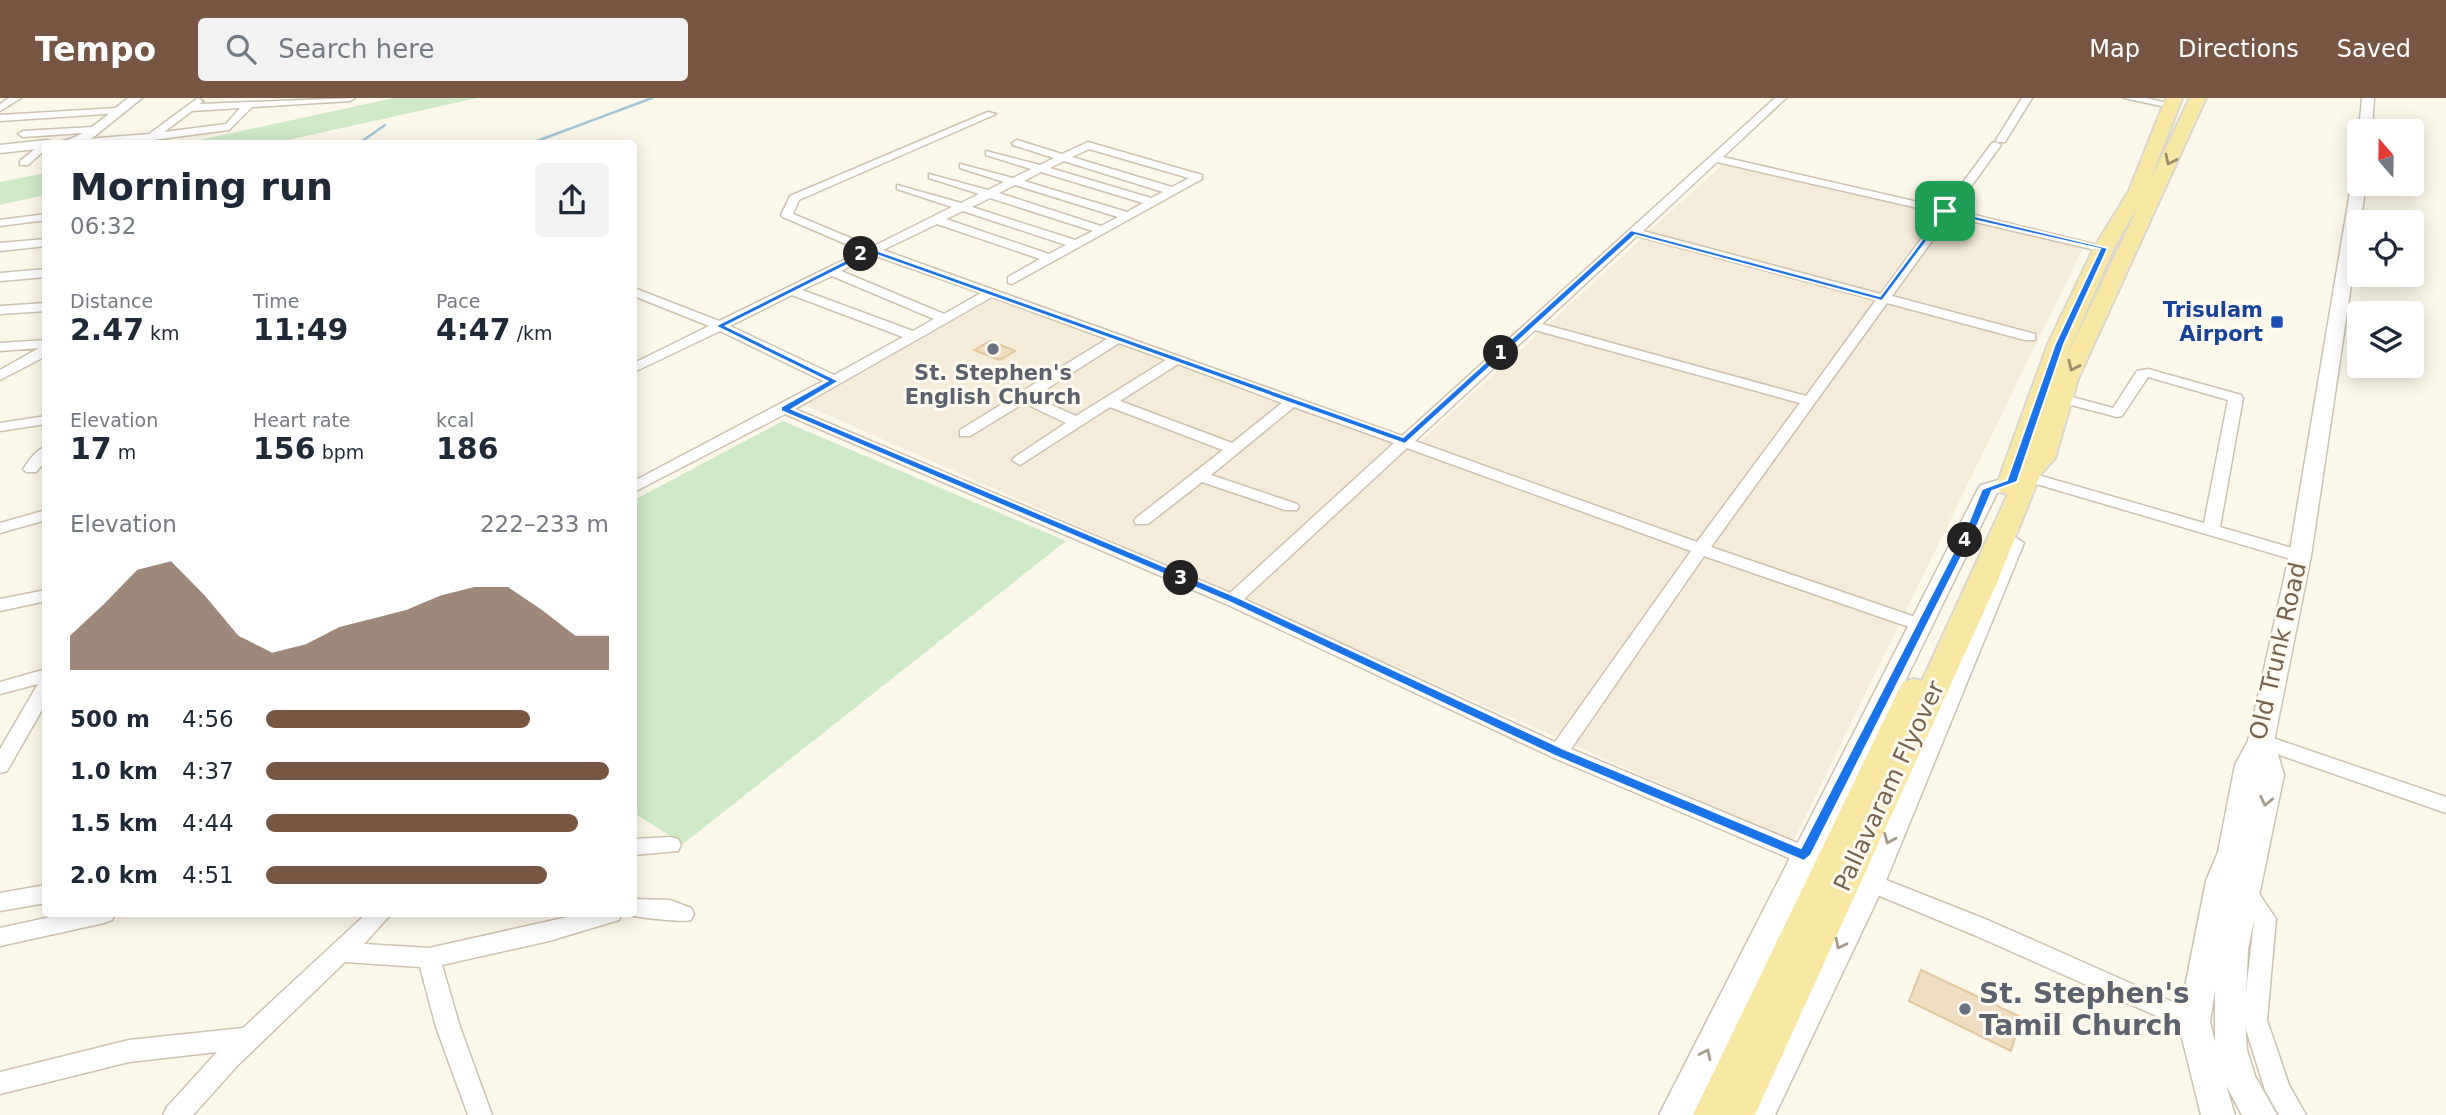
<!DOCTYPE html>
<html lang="en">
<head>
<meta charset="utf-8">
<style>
  body { margin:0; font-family:"DejaVu Sans",sans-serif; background:#f2f2f3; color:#1f2937; height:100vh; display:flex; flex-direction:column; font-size:26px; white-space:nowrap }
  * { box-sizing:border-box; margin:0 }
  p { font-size:23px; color:#747a83 }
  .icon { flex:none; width:38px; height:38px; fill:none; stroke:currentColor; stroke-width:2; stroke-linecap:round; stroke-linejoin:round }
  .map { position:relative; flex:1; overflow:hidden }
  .side { position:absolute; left:42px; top:42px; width:595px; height:777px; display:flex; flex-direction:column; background:#fff; border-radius:7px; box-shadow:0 4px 18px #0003 }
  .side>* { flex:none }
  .needle { width:46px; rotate:340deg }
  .buttons { position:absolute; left:2347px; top:21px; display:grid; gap:14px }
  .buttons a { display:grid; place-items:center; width:77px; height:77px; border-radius:7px; background:#fff; box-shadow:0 4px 18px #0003; font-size:35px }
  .pin { position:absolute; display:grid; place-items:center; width:60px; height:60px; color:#fff; margin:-30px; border-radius:14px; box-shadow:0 4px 10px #0006 }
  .km { position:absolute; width:35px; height:35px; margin:-18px; border-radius:50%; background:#222; color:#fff; font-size:19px; line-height:35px; text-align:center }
  .round { display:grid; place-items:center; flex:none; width:74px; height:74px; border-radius:7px; background:#f2f2f3 }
  .overview { display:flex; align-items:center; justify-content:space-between; height:119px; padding:0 28px }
  h1 { font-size:38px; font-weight:700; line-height:52px }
  .figures { display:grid; grid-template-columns:repeat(3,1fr); gap:10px; height:119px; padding:7px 28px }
  .figures div { display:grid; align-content:center }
  .figures b { font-size:30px; font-weight:700 }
  .figures small { font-size:19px; font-weight:400 }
  .figures p { font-size:19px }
  .chart { height:196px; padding:14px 28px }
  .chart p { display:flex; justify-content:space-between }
  .chart svg { width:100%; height:126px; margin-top:7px; fill:#775643; opacity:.7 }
  ul { padding:0 28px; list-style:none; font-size:23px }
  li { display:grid; grid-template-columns:112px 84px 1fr; align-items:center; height:52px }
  li i { height:18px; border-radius:9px; background:#775643 }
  header { display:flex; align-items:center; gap:42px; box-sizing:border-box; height:98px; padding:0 35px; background:#775643; color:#fff }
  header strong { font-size:33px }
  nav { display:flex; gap:38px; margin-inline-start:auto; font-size:24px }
  .search { width:490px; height:63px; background:#f2f2f3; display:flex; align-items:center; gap:18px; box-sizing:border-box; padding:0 24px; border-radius:7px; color:#747a83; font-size:26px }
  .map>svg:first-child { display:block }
  .residential { fill:#f4ecd8 }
  .green { fill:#cfeac7 }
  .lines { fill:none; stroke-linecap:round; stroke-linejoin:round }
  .stream { stroke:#a4c6d7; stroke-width:2.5 }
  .building { fill:#f1ddc1; stroke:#e3c7a2; stroke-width:2 }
  .minor-casing { stroke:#cec2af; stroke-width:3 }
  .tertiary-casing { stroke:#cec2af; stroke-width:3 }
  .primary-casing { stroke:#dcd6d1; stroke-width:4 }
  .minor { fill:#fff; fill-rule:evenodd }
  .tertiary { fill:#fff; fill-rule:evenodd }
  .primary { fill:#f8e8a4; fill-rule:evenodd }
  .oneway { stroke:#9e8b67 }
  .oneway2 { stroke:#a79a8b }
  .route { fill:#1a73e8; stroke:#fff; stroke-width:2; fill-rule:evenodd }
  .transit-dot { fill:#1a4fb4; stroke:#fffbf0; stroke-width:2.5 }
  .worship-dot { fill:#6b7280; stroke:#fffbf0; stroke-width:2.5 }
  .labels { text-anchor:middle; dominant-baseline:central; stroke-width:6; stroke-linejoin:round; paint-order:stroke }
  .far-transit-label { font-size:21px; font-weight:bold; fill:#164399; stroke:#fffbf0; text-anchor:end }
  .far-worship-label { font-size:21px; font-weight:bold; fill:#5b616d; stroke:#fffbf0 }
  .street-label { font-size:24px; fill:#77634d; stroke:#fffbf0 }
  .near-worship-label { font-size:28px; font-weight:bold; fill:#5b616d; stroke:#fffbf0; text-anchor:start }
</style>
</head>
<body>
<header>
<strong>Tempo</strong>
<div class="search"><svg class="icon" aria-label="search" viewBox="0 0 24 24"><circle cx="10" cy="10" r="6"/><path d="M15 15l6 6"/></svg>Search here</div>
<nav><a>Map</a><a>Directions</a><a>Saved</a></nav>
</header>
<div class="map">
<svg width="2446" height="1017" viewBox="0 0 2446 1017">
  <rect width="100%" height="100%" fill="#fcf8e9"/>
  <!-- residential -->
  <path class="residential" d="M1724,65L2084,148L1793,744L805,307L993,201L1411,352Z"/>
  <!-- green -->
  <path class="green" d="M394,0H478L274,45H185Z
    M45,75V97L0,107V84Z
    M783,323L1066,443L683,746L634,715V402Z"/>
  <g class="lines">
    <!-- stream -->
    <path class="stream" d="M358,46L385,27
      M529,46L652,0"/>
  </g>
  <!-- building -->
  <path class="building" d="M990,243L998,246L1015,253L1000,262L974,252Z
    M1921,872L2021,919L2011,953L1909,903Z"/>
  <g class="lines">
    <!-- minor casing -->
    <g class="minor-casing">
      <path id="minor" d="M9,0H21L0,13V6Z
        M198,0L203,3L200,6L355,0L350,3L252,9L229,32L152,42L69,45L74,42L149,36ZM240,10L226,26L164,34L192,13Z
        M1775,0H1786L1723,59L1944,110L1992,45L1996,44L2001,47L1954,112L2110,150L2104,154L1950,118L1892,198L2035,236V242H2025L1887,205L1711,449L1927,523L1930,527L1927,531H1915L1704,458L1571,651L1812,751L1815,757L1812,763L1804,765L1796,763L1552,659L1226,506L785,316L634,394V383L823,283L720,233L634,274V265L709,228L634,198V190L719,223L862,153L783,119L781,117L790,98L988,14L996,16L799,102L793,116L872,149L952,109L897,91V87L961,105L979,96L929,80V76L988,92L1004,84L960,70V66L1013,80L1031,71L986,57V53L1040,67L1054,60L1013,47L1012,45L1017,42L1062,56L1088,44L1202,77V81L1012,186L1008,185V179L1040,161L937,126L883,152L1402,338ZM1089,51L1189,80L1172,89L1072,59ZM1064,63L1163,94L1151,100L1050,70ZM1717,64L1940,115L1881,196L1643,133ZM1041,74L1143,105L1127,114L1024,83ZM1015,87L1118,119L1101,128L999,95ZM990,100L1093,133L1075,142L972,109ZM963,113L1066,147L1049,156L946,121ZM1637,138L1876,202L1806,298L1542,226ZM873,157L981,195L944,216L841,173ZM832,178L934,221L913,233L802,192ZM792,197L903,239L834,277L730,228ZM992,199L1107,241L960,332V338H970L1024,305L1066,325L1015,359L1012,362L1020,367L1110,309L1223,352L1136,420L1134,423L1136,426H1148L1202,384L1285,412H1297L1299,409L1297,406L1211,377L1294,309L1394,345L1230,495L795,311ZM1535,232L1800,305L1697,444L1415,343ZM1119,245L1166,262L1076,318L1034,299ZM1178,266L1282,305L1232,345L1120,303ZM1407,350L1691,453L1555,644L1244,501Z
        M2022,0H2032L2005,44H1997L1996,42Z
        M2124,0H2147L2166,5L2161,8Z
        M117,10L120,11V15L0,23V17Z
        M93,29L98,32L97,34L23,39L18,36L23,33Z
        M45,43L50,46H46V51L28,67H20V63Z
        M46,116V122L0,128V122Z
        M46,141V148L0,153V145Z
        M46,171V179L0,183V175Z
        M46,205V213L0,216V208Z
        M46,242V258L0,282V272L39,250L0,253V245Z
        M2148,271L2241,297L2243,300L2220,429L2306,454L2308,458L2306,462H2294L2033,385L2030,382L2033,379L2038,377L2204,425L2228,302L2148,279L2122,318L2117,319L2056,303L2054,300L2061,296L2113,310L2137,273Z
        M46,318V326L0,333V325Z
        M46,349V363L36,374H26L23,371C29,363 36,351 46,349Z
        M46,412V422L0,435V425Z
        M46,492V503L0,513V501Z
        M46,571V605L7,673L0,675V651L38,586L0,596V584Z
        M2261,636L2446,699V715L2254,648L2251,643L2254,638Z
        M670,739L678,741L681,747L678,753L634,757V741Z
        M1871,776L1990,823L2202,917L2206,924L2202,931L2194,935L2186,931L1974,837L1863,791L1860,785L1863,779Z
        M2246,785L2254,788L2276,821L2267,922L2289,987L2306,1017H2279L2265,992L2243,922L2254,823L2235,794L2238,788Z
        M46,787V805L0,813V795Z
        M634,801L670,802L691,810L694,816L691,822C685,825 633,819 626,816H634Z
        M64,816H115L112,822L104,825L0,848V830Z
        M366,816H391L364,846L429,850L581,816H622L619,822L549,843L442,867L460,929L492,1017H468L436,929L420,869L345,864L238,967L193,1017H163L167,1009L217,954L129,964L0,996V974L129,942L243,930Z"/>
    </g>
    <!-- tertiary casing -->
    <g class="tertiary-casing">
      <path id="tertiary" d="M128,0H142L85,46H46V50L0,55V47L46,42C73,52 107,16 128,0Z
        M2362,0H2374L2372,33H2359Z
        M2359,78V86H2366L2311,458L2274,643L2284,677L2248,851L2245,920L2247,952L2255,978L2277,1017H2242L2226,987L2235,1017H2201L2178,924L2206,783L2218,754L2235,667L2248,643L2289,458L2352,82ZM2215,892V944L2210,924Z
        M2012,378L2022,384L2019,388L1997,395L1693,1017H1659L1978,391L1981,387Z
        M2013,438L2024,445L1885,785L1775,1017H1741L1857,785L2002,445Z"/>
    </g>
    <!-- primary casing -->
    <g class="primary-casing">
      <path id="primary" d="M2166,0H2182L2150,83L2190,0H2206L2078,281L2055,360L2040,377L1996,487L1755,1017H1693L1899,591L1903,584L1914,581L1922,583L2008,396L2000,394L1996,389L2048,246L2094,150L2129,93ZM2141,103L2063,266L2114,150Z"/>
    </g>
    <!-- minor -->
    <use href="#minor" class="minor"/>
    <!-- tertiary -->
    <use href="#tertiary" class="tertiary"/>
    <!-- primary -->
    <use href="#primary" class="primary"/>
  </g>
  <!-- one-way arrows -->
  <defs><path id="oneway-chevron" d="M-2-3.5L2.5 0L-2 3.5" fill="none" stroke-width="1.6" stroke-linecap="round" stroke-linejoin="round" transform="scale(1.75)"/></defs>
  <g class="oneway">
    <use href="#oneway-chevron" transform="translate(2170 62) rotate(115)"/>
    <use href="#oneway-chevron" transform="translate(2073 268) rotate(115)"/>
  </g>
  <g class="oneway2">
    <use href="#oneway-chevron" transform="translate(2266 703) rotate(102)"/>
    <use href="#oneway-chevron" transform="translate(1889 741) rotate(113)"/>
    <use href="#oneway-chevron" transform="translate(1840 846) rotate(117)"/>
    <use href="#oneway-chevron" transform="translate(1706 956) rotate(-64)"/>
  </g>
  <!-- route -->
  <path class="route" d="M1945,111L2108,150L2064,246L2017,384L1992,393L1978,426L1811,757L1804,763L1555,658L1229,504L781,313V309L827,283L715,228L870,150L1403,339L1631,132L1880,198ZM1947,116L2100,151L2055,246L2007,382L1982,391L1968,426L1801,750L1564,651L1237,499L792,311L839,283L726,228L871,155L1405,346L1635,137L1882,203Z"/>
  <!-- markers -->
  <rect class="transit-dot" x="2270" y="217" width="14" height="14" rx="3.5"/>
  <g class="worship-dot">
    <circle cx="993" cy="251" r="7"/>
    <circle cx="1965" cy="911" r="7"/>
  </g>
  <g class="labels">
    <!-- far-transit labels -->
    <g class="far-transit-label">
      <text x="2263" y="212">Trisulam<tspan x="2263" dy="24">Airport</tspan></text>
    </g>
    <!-- far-worship labels -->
    <g class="far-worship-label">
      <text x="993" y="275">St. Stephen's<tspan x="993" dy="24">English Church</tspan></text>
    </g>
    <!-- street labels -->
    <g class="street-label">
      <text transform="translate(2278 553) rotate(-77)">Old Trunk Road</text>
      <text transform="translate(1889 688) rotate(-65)">Pallavaram Flyover</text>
    </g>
    <!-- near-worship labels -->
    <g class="near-worship-label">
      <text x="1979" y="895">St. Stephen's<tspan x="1979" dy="32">Tamil Church</tspan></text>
    </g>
  </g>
</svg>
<div class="buttons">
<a><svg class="needle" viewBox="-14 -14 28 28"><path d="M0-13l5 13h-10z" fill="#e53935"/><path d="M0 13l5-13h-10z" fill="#747a83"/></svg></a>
<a><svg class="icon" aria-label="locate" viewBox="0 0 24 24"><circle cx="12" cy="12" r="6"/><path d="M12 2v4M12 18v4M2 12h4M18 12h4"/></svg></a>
<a><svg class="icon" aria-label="layers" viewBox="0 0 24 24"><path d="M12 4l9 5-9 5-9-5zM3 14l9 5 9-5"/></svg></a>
</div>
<div class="pin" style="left:1945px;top:113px;background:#1e9e55"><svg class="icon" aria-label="arrive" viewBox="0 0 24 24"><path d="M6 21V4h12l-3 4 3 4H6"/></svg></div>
<b class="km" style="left:1501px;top:255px">1</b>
<b class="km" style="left:861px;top:156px">2</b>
<b class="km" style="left:1181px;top:480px">3</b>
<b class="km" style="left:1965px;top:442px">4</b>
<section class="side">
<div class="overview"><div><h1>Morning run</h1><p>06:32</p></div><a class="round"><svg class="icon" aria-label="share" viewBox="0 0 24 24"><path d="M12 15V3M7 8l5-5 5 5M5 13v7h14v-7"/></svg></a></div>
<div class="figures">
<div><p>Distance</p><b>2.47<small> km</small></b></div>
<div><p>Time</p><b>11:49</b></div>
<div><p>Pace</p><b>4:47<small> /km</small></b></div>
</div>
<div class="figures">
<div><p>Elevation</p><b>17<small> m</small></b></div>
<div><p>Heart rate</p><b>156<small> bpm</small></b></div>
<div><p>kcal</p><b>186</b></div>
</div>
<div class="chart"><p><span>Elevation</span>222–233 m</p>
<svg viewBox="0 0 160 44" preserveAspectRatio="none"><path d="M0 44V32L10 21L20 9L30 6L40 18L50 32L60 38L70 35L80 29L90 26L100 23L110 18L120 15L130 15L140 23L150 32L160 32V44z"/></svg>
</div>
<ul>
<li><b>500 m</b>4:56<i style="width:77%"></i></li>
<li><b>1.0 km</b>4:37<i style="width:100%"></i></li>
<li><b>1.5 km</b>4:44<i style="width:91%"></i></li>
<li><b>2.0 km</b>4:51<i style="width:82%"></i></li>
</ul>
</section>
</div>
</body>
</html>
